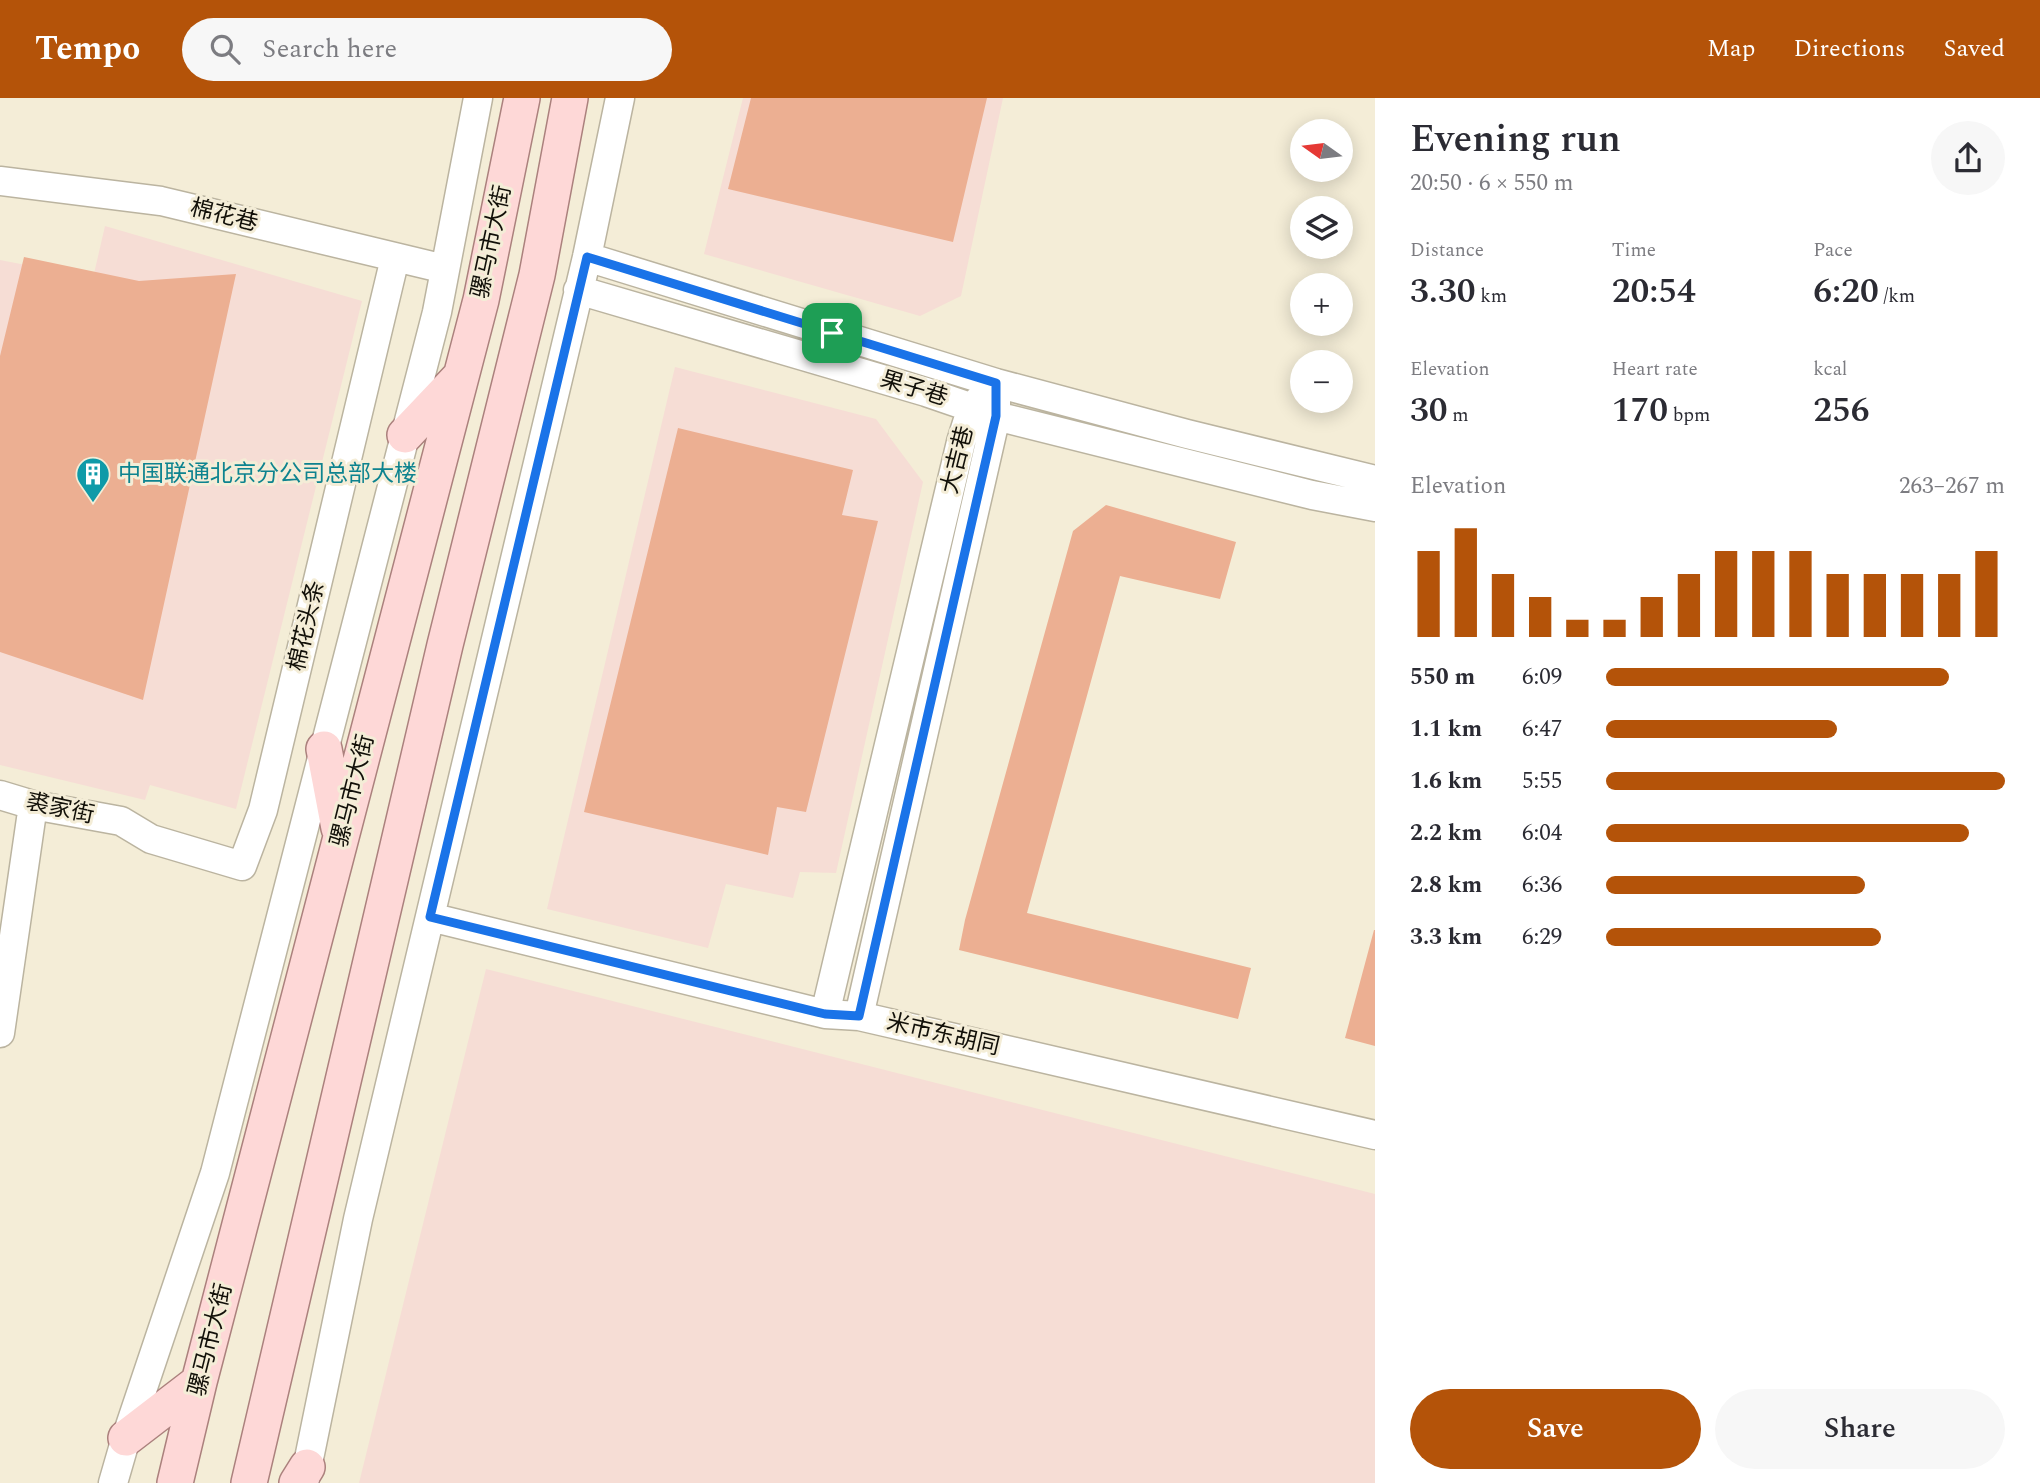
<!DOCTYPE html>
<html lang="en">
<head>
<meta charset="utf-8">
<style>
  body { margin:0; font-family:Spectral,"Noto Sans SC",serif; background:#f7f7f7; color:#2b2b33; height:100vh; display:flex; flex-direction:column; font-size:26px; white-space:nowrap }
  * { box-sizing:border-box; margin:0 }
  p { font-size:23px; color:#7c7c81 }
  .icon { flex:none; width:38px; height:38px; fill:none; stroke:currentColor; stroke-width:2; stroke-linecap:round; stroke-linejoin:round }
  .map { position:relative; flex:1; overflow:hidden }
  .details { display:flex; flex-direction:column; background:#fff; width:665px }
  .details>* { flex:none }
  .needle { width:46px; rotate:284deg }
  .buttons { position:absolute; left:1290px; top:21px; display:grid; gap:14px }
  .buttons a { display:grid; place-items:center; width:63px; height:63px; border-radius:50%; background:#fff; box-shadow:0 4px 18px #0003; font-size:35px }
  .pin { position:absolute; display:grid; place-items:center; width:60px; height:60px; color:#fff; margin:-30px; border-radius:14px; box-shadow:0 4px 10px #0006 }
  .round { display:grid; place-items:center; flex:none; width:74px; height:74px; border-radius:37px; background:#f7f7f7 }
  .head { display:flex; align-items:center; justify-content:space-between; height:119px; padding:0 35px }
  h1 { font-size:38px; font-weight:600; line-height:52px }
  .figures { display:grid; grid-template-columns:repeat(3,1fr); gap:10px; height:119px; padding:7px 35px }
  .figures div { display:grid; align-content:center }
  .figures b { font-size:35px; font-weight:600 }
  .figures small { font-size:19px; font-weight:400 }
  .figures p { font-size:19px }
  .chart { height:196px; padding:14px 35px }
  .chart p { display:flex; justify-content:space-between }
  .chart svg { width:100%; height:126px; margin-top:7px; stroke:#b45309; stroke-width:6 }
  .button { display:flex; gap:14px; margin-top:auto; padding:14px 35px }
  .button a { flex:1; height:80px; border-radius:42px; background:#b45309; color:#fff; font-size:28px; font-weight:600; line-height:80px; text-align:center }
  .button a+a { background:#f7f7f7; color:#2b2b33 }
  ul { padding:0 35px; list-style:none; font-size:23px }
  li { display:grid; grid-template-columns:112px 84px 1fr; align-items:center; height:52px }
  li i { height:18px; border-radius:9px; background:#b45309 }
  header { display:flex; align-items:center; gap:42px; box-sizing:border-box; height:98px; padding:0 35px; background:#b45309; color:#fff }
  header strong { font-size:33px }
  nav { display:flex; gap:38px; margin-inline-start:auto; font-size:24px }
  .search { width:490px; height:63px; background:#f7f7f7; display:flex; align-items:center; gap:18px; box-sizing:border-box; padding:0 24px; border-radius:38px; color:#7c7c81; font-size:26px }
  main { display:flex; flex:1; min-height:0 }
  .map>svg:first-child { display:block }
  .commercial { fill:#f6ddd5 }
  .building { fill:#ecaf92 }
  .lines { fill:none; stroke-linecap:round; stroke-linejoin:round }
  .minor-casing { stroke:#bbb4a0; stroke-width:31 }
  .major-casing { stroke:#ab817d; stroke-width:38 }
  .minor { stroke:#fff; stroke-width:28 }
  .major { stroke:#fed8d7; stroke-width:35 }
  .route-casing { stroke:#fff; stroke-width:14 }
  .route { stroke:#1a73e8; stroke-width:9 }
  .labels { text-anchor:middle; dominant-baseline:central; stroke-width:6; stroke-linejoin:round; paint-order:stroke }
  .street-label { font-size:23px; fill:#121009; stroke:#f4edd7 }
  .culture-label { font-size:23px; fill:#0d838f; stroke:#f4edd7; text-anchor:start }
</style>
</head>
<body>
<header>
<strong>Tempo</strong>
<div class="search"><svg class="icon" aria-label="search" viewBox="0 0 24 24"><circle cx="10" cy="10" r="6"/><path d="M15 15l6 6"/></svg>Search here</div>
<nav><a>Map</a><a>Directions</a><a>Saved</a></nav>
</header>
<main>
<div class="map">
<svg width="1375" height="1385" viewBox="0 0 1375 1385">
  <rect width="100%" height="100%" fill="#f4edd7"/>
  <!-- commercial -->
  <path class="commercial" d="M743,0H1003L961,198L920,218L704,156Z
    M105,128L362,203L236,711L150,687L145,702L0,667V162L93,180Z
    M675,269L876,321L923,384L836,775L800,774L793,800L726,786L708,850L547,811Z
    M486,871L1375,1096V1385H359Z"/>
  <!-- building -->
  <path class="building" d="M751,0H987L953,144L728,91Z
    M24,159L139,183L236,176L143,602L0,554V258Z
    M678,330L853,372L842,417L878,423L806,714L777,709L768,757L584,714Z
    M1106,407L1236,444L1220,501L1120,478L1027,815L1251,870L1238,921L959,852L965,822L1073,433Z
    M1374,832H1375V948L1345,940Z"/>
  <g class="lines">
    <!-- minor casing -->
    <g class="minor-casing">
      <path id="minor" d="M0,83L161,103L445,171
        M587,159L996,285L1187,336L1375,382
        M578,192L926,294L996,318L1312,397L1375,409
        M0,697L33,707L121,723L151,741L242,768L263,712L395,160
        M430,819L825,916L859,918L1375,1037
        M825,916L961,344L972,309L984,297
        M859,918L996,318V299
        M0,935L33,707
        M113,1385L126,1340L215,1075L437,214L478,0
        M304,1385L358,1121L587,159L620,0"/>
    </g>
    <!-- major casing -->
    <g class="major-casing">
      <path id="major" d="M405,337L459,280
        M324,651L339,730
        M126,1340L199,1284
        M175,1385L199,1284L481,202L522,0
        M249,1385L445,547L537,177L570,0
        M297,1385L307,1369"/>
    </g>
    <!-- minor -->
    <use href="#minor" class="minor"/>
    <!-- major -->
    <use href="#major" class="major"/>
  </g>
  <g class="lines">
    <!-- route casing -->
    <g class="route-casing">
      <path id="route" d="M587,159L996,285V318L859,918L825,916L430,819Z"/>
    </g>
    <!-- route -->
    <use href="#route" class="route"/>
  </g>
  <!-- icons -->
  <defs>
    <g id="building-pin" transform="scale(1.75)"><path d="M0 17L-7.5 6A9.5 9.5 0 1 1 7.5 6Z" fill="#0f9aa8" stroke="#f4edd7"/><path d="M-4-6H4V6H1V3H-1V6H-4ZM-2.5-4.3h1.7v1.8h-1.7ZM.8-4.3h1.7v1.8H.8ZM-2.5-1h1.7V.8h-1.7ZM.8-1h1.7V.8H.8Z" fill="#fff"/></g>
  </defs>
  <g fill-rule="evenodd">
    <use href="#building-pin" x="93" y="376"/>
  </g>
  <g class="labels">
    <!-- street labels -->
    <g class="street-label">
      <text transform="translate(224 118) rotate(14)">棉花巷</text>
      <text transform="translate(492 144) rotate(-78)">骡马市大街</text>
      <text transform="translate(914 291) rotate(17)">果子巷</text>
      <text transform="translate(958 362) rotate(-76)">大吉巷</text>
      <text transform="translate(307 528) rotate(-77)">棉花头条</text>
      <text transform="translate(353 693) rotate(-76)">骡马市大街</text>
      <text transform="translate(60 711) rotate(12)">裘家街</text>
      <text transform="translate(943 937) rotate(13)">米市东胡同</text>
      <text transform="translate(211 1242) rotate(-76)">骡马市大街</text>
    </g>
    <!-- culture labels -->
    <g class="culture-label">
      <text x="118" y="376">中国联通北京分公司总部大楼</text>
    </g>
  </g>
</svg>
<div class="buttons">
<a><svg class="needle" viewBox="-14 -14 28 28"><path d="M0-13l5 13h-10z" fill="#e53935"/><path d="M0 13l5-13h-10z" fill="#7c7c81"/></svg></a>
<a><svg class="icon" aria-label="layers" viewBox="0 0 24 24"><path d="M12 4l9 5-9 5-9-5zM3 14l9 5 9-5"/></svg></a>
<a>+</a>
<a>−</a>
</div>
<div class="pin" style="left:832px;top:235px;background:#1e9e55"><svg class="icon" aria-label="arrive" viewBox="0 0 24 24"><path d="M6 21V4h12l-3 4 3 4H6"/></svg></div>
</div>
<section class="details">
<div class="head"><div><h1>Evening run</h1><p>20:50 · 6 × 550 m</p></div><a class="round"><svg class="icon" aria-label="share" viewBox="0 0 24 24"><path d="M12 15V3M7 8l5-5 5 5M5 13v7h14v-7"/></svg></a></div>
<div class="figures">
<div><p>Distance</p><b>3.30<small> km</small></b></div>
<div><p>Time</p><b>20:54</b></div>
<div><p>Pace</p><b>6:20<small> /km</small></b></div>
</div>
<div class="figures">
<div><p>Elevation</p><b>30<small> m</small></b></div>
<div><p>Heart rate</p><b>170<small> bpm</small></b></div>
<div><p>kcal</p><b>256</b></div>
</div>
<div class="chart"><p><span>Elevation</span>263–267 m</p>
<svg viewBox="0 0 160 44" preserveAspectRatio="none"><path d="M5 44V14M15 44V6M25 44V22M35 44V30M45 44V38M55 44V38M65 44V30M75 44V22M85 44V14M95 44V14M105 44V14M115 44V22M125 44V22M135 44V22M145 44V22M155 44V14"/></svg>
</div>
<ul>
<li><b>550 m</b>6:09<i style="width:86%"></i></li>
<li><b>1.1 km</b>6:47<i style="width:58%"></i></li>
<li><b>1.6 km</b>5:55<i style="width:100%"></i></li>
<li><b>2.2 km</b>6:04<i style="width:91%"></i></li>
<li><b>2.8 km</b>6:36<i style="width:65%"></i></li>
<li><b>3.3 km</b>6:29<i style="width:69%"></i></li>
</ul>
<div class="button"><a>Save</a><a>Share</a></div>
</section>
</main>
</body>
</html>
